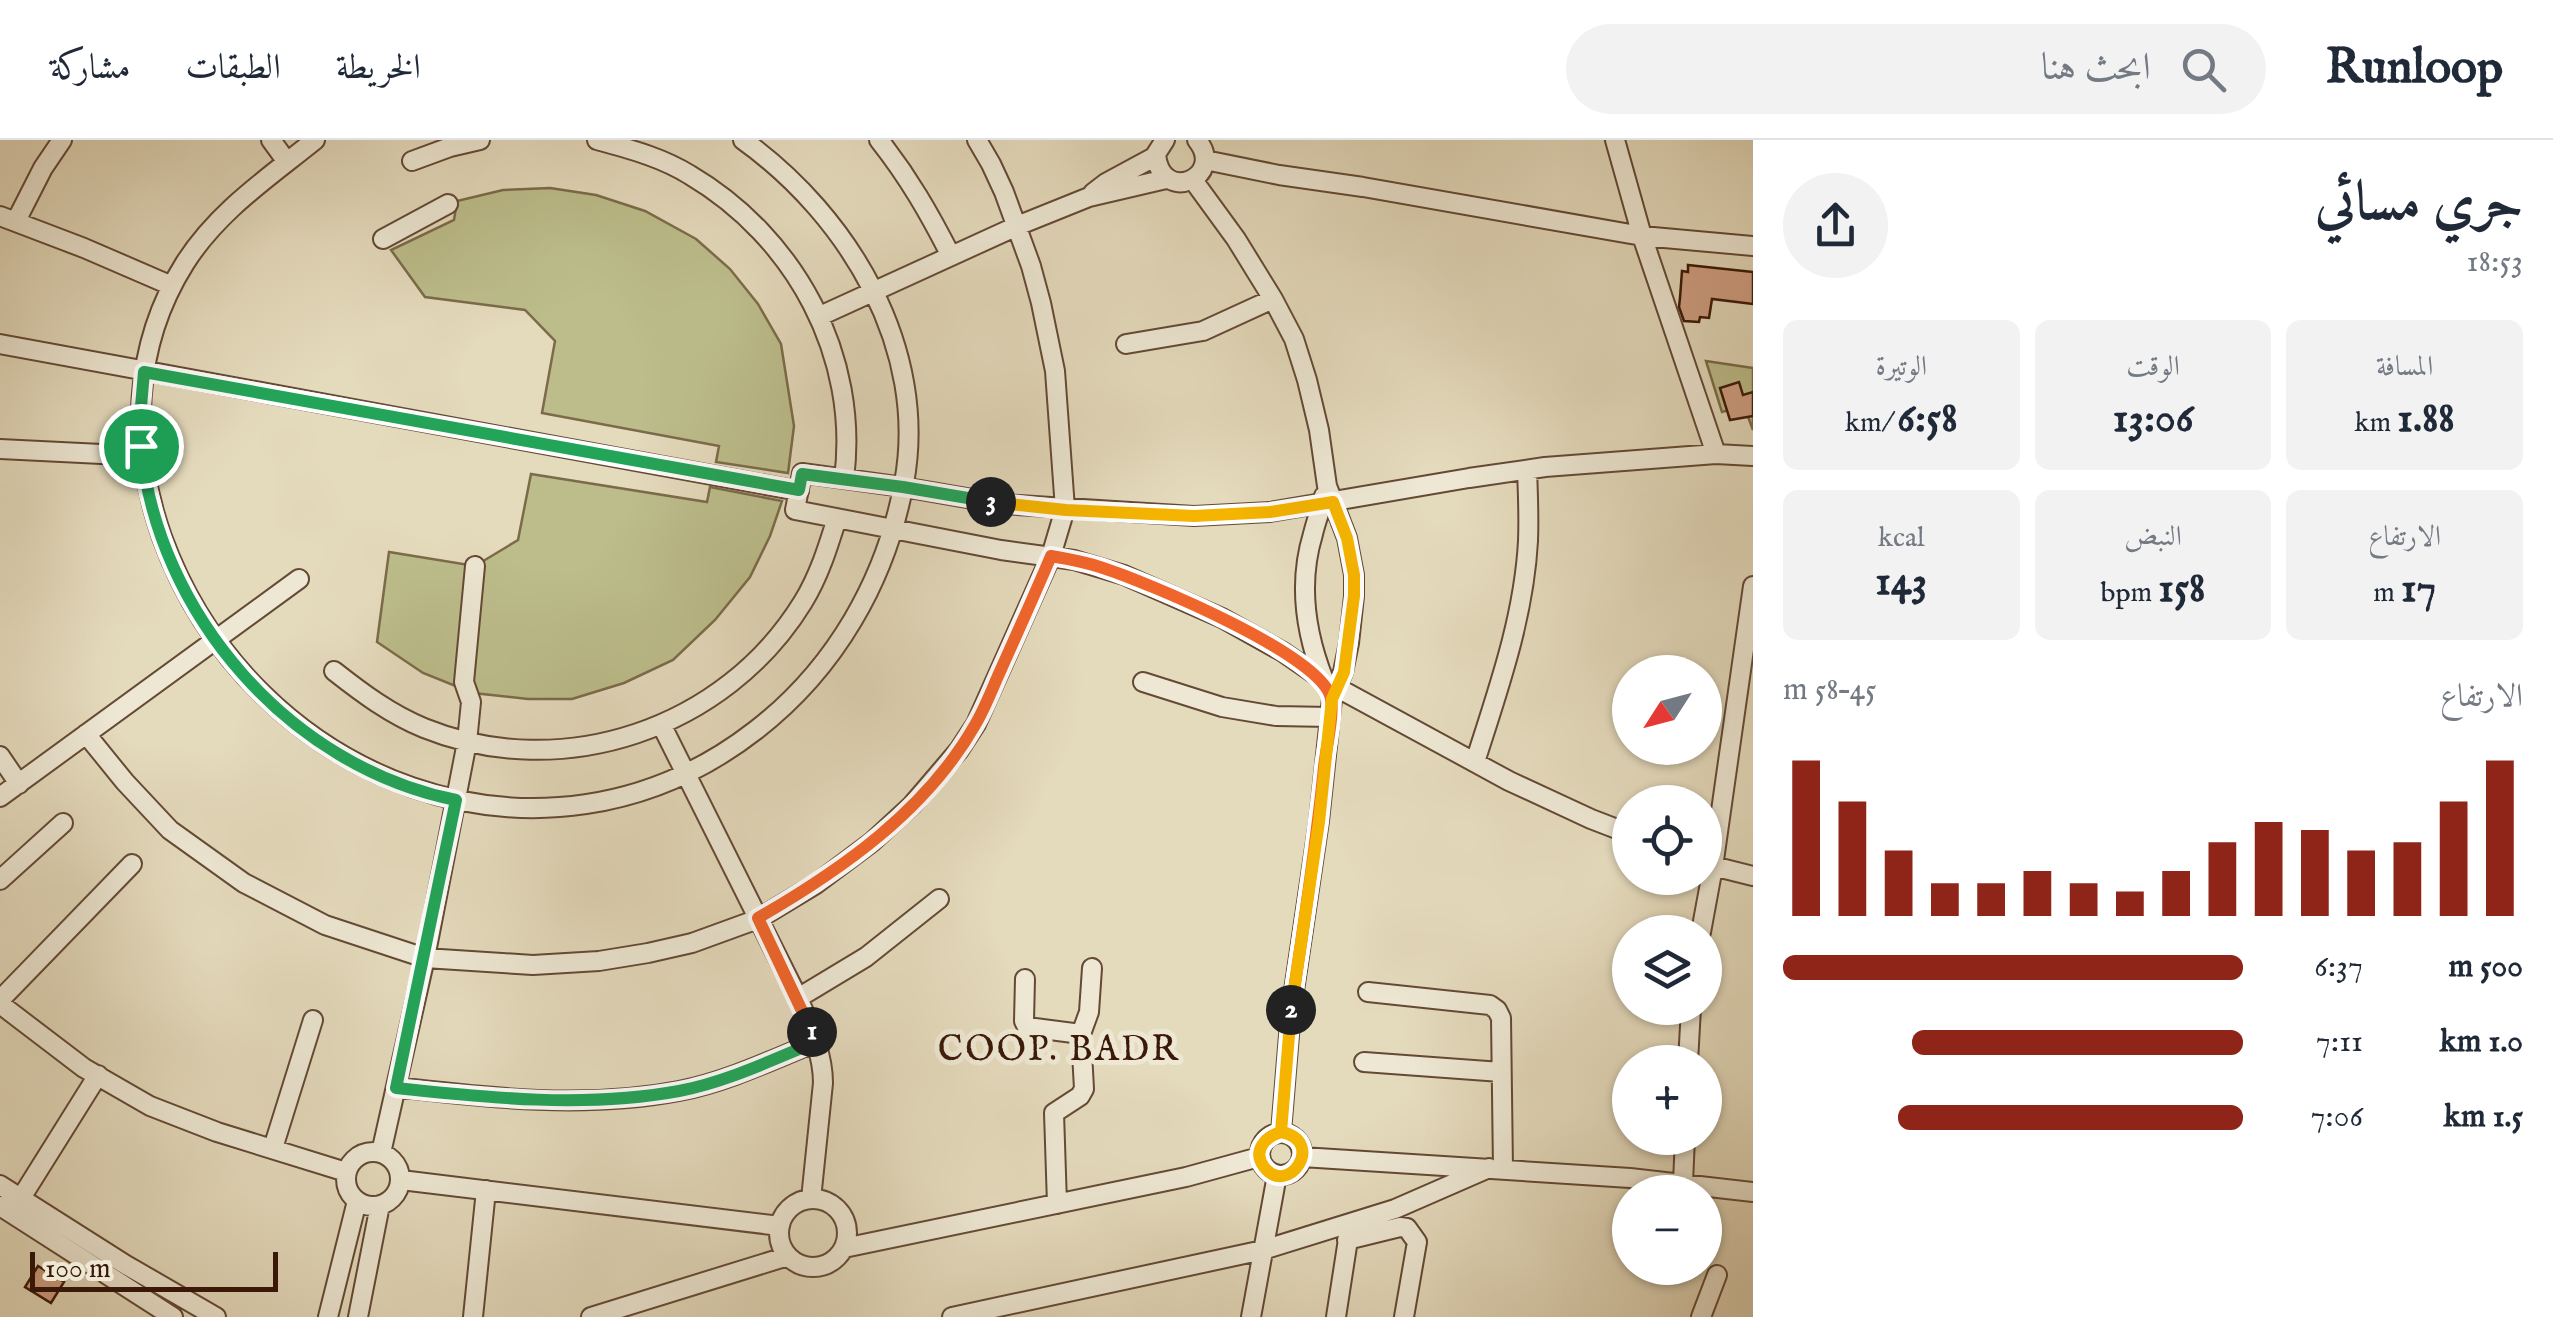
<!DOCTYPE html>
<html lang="ar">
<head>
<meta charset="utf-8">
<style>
  body { margin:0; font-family:"IM FELL English",Amiri,serif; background:#f2f2f3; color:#1f2937; direction:rtl; height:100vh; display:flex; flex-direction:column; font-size:38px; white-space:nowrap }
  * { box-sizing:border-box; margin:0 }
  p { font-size:32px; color:#747a83 }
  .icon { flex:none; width:55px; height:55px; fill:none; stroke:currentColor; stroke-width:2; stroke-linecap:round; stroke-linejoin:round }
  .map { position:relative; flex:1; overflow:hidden; direction:ltr }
  .panel { display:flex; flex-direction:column; background:#fff; width:800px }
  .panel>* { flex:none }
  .needle { width:65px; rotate:234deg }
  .controls { position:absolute; left:1612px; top:515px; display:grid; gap:20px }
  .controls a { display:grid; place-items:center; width:110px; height:110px; border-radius:50%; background:#fff; box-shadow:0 2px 8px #0004; font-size:50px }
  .scale { position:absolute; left:30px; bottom:25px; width:248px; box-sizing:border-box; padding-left:10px; border:5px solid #3a1908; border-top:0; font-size:28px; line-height:35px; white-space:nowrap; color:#3a1908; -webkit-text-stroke:8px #ede7d3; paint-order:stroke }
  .pin { position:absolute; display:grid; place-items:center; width:85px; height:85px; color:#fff; margin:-42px; border:5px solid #fff; border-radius:50%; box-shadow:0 2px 10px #0007 }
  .km { position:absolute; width:50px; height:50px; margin:-25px; border-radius:50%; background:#222; color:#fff; font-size:28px; line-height:50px; text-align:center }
  .round { display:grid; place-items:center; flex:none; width:105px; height:105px; border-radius:52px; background:#f2f2f3 }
  .headline { display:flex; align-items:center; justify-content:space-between; height:170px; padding:0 30px }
  h1 { font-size:55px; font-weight:700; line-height:75px }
  .metrics { display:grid; grid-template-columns:repeat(3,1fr); gap:15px; height:170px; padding:10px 30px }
  .metrics div { display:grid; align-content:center; border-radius:15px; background:#f2f2f3; text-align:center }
  .metrics b { font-size:42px; font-weight:700 }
  .metrics small { font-size:28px; font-weight:400 }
  .metrics p { font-size:28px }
  .chart { height:280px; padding:20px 30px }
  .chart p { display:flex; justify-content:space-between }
  .chart svg { width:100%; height:180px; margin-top:10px; stroke:#8f2418; stroke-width:6 }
  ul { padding:0 30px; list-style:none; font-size:32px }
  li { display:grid; grid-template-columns:160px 120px 1fr; align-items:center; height:75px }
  li i { height:25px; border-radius:12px; background:#8f2418 }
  header { display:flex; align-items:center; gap:60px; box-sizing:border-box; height:140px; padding:0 50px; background:#fff; border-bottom:2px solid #e0e1e3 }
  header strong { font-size:48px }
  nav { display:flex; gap:55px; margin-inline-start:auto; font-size:35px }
  .search { width:700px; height:90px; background:#f2f2f3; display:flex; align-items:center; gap:25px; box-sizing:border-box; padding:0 35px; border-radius:55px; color:#747a83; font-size:38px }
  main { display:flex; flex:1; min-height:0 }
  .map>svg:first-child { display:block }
  .green { fill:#bcbd8b; stroke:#7b6b4a; stroke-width:2.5 }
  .building { fill:#d0a084; stroke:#3a1908; stroke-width:2.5 }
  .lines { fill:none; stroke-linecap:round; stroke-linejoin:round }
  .minor-casing { stroke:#644935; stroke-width:22 }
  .minor { stroke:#ede7d3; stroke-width:18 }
  .split-1-casing { stroke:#fff; stroke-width:20 }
  .split-2-casing { stroke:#fff; stroke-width:20 }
  .split-3-casing { stroke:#fff; stroke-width:20 }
  .split-4-casing { stroke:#fff; stroke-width:20 }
  .split-1 { stroke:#22a559; stroke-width:12 }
  .split-2 { stroke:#f0652b; stroke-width:12 }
  .split-3 { stroke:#f5b400; stroke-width:12 }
  .split-4 { stroke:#22a559; stroke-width:12 }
  .labels { text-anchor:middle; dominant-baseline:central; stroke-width:10; stroke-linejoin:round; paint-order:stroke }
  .quarter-label { font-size:35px; letter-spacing:2.5px; fill:#3a1908; stroke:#ede7d3 }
</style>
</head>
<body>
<header>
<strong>Runloop</strong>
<div class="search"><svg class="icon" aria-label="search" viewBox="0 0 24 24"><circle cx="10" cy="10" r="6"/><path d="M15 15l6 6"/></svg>ابحث هنا</div>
<nav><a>الخريطة</a><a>الطبقات</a><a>مشاركة</a></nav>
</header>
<main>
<section class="panel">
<div class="headline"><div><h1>جري مسائي</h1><p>18:53</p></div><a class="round"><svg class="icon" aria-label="share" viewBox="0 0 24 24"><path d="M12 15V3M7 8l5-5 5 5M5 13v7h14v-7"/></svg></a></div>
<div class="metrics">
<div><p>المسافة</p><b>1.88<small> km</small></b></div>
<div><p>الوقت</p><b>13:06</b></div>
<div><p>الوتيرة</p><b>6:58<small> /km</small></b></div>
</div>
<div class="metrics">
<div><p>الارتفاع</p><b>17<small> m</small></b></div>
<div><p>النبض</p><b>158<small> bpm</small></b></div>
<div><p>kcal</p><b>143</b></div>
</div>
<div class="chart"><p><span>الارتفاع</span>45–58 m</p>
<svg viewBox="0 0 160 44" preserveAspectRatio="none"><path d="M5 44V6M15 44V16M25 44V28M35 44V36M45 44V36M55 44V33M65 44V36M75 44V38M85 44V33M95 44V26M105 44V21M115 44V23M125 44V28M135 44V26M145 44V16M155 44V6"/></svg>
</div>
<ul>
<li><b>500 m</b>6:37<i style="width:100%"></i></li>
<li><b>1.0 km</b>7:11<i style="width:72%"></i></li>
<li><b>1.5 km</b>7:06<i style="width:75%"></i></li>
</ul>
</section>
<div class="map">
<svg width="1753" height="1177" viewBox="0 0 1753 1177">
  <rect width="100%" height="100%" fill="#e4dabc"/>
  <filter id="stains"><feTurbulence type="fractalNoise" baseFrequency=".002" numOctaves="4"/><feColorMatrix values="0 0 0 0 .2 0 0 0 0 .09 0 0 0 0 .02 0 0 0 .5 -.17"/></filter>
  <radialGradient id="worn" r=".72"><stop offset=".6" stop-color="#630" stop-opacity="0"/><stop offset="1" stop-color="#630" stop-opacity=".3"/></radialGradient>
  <!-- green -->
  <path class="green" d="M550,48L596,55L645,71L696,99L730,129L758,164L781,204L794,286L788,333L716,322L719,306L542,273L555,201L525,170L425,157L391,110L454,80L457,61L503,50Z
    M1706,221L1753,228V290L1744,266L1722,272Z
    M531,334L707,362L710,347L782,361L770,396L750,437L715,480L673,520L624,543L572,559H528L473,553L423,533L377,502L389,412L475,426L518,400Z"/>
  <!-- building -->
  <path class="building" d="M1688,125L1753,132V164L1712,159L1709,178L1700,177L1699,182L1684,181L1679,167L1680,158L1682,131L1688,132Z
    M1739,242L1743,255L1753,252V276L1730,280L1720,248Z
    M38,1126L64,1142L51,1163L25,1147Z"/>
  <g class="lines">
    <!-- minor casing -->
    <g class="minor-casing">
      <path id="minor" d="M271,0L287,22
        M315,0C268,38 218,71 185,123C132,207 130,306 162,397C250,641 543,756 756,590C835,529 886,440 904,343C929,209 849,76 743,0
        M597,0C629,9 661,17 690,35C795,97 860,216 844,339
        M879,0C909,38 929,73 951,116
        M1165,0L1156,14C1161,66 1227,37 1197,0
        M1615,0L1642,96L1716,314
        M1205,20L1279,35L1363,47L1642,96L1753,106
        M412,21L450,7L480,0
        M1193,40L1236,99L1273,159L1294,199L1307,240L1319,290L1327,346L1347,398L1354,435V456L1349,503L1343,532L1332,559L1319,681L1291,871L1281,992
        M1093,53L1106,43L1156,16
        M0,76L84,108L172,146
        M16,81L43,28L62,0
        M383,99L448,64
        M820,176L1017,86L1089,57L1166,39
        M0,204L799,351
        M1126,204L1203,191L1273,159
        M0,309L142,316
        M334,531C362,553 390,574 424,588C562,644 725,589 803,462C819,436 828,407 837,378
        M1324,540C1305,492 1298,443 1313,394C1316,381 1321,369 1324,356
        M1143,542L1222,567L1276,576L1330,577
        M662,586L798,858C810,886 823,913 823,943L811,1059
        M86,594L125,642L170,690L244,743L325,785L425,818L533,825L599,821L648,813L692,803L758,779L816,744L872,702L912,665L959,610L976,584L1051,416L1065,369L1055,231L1041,163L1031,126L1004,52L991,24L977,0
        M0,616L19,644
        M1475,622C1498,550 1524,477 1528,401C1529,377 1528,353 1527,330
        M0,657L299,439
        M1630,694L1591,679L1509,641L1325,541L1283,512L1222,478L1124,435L1074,420L1001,410L795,370L802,333L903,347L1002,364L1194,376L1270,372L1469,338L1545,327L1716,314L1753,316
        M1705,724L1753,736
        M0,740L63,683
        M1701,792L1713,727L1753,446
        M1025,839L1024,881L1027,887L1081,894L1089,872L1092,828
        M1368,852L1490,865L1497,870L1501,878L1503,1029
        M798,858L866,817L939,759
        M0,860L132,724
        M0,864L84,928L150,966L217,992L346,1032
        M1364,922L1501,932
        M1688,922L1691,868
        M396,947C489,958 586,969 679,951C726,942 772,920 816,902
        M1260 1014a21 21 0 1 1 42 0a21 21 0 1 1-42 0Z
        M273,1008L313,880
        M346 1039a27 27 0 1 1 54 0a27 27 0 1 1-54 0Z
        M381,1013L425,818L467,602L471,562L464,542L475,426
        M1302,1017L1630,1038L1753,1052
        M401,1040L780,1086
        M1683,1042L1685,998
        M0,1045L126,1125L216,1177
        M21,1058L98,935
        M779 1093a34 34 0 1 1 68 0a34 34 0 1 1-68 0Z
        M1057,1064L1054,973L1080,956L1084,949L1081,894
        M0,1066L173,1177
        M1347,1100L1400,1087L1407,1088L1417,1102L1404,1177
        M844,1108L1186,1037L1259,1017
        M328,1177L357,1061
        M358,1177L380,1065
        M473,1177L486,1050
        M591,1177L788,1116
        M952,1177L1263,1110L1395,1069L1489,1028
        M1251,1177L1277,1035
        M1336,1177L1349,1093
        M1701,1177L1717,1135"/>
    </g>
    <!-- minor -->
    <use href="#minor" class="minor"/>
  </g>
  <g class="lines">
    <!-- split-1 casing -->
    <g class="split-1-casing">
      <path id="split-1" d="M141,306C157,474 290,627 456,660L396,948C489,958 586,968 679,951C726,942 772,920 816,902L812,892"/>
    </g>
    <!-- split-2 casing -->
    <g class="split-2-casing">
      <path id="split-2" d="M812,892L758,778C841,730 926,671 975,585C984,570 991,552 998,536C1016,496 1034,456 1051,416C1069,419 1086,422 1103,428C1146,442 1325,516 1331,559C1334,575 1326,609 1324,627C1316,708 1303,789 1291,870"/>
    </g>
    <!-- split-3 casing -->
    <g class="split-3-casing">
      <path id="split-3" d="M991,362L1066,370L1194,376L1270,372L1333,362L1347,398L1354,435V456L1344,532L1332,559L1319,682L1291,871L1281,992C1265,997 1252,1011 1264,1027C1288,1058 1327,1001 1281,992L1291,871V870"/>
    </g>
    <!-- split-4 casing -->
    <g class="split-4-casing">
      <path id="split-4" d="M141,306L140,278L144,232L799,350L802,334L903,347L991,362"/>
    </g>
    <!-- split-1 -->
    <use href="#split-1" class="split-1"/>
    <!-- split-2 -->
    <use href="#split-2" class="split-2"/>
    <!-- split-3 -->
    <use href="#split-3" class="split-3"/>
    <!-- split-4 -->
    <use href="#split-4" class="split-4"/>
  </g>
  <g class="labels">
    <!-- quarter labels -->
    <g class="quarter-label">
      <text x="1059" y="910">COOP. BADR</text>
    </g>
  </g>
  <rect width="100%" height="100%" filter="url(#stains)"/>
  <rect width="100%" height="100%" fill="url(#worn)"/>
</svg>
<div class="controls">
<a><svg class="needle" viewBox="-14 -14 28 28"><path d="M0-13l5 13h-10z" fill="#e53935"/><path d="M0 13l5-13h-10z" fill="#747a83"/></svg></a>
<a><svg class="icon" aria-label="locate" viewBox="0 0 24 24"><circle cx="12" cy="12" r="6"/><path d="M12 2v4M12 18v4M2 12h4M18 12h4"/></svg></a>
<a><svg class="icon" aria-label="layers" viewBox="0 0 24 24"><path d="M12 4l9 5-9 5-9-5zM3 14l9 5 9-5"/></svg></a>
<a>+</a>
<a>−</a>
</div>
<div class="scale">100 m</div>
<div class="pin" style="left:141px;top:306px;background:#1e9e55"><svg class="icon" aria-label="arrive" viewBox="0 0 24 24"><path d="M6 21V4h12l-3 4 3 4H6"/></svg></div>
<b class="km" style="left:812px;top:892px">1</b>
<b class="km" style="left:1291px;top:870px">2</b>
<b class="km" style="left:991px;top:362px">3</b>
</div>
</main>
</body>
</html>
